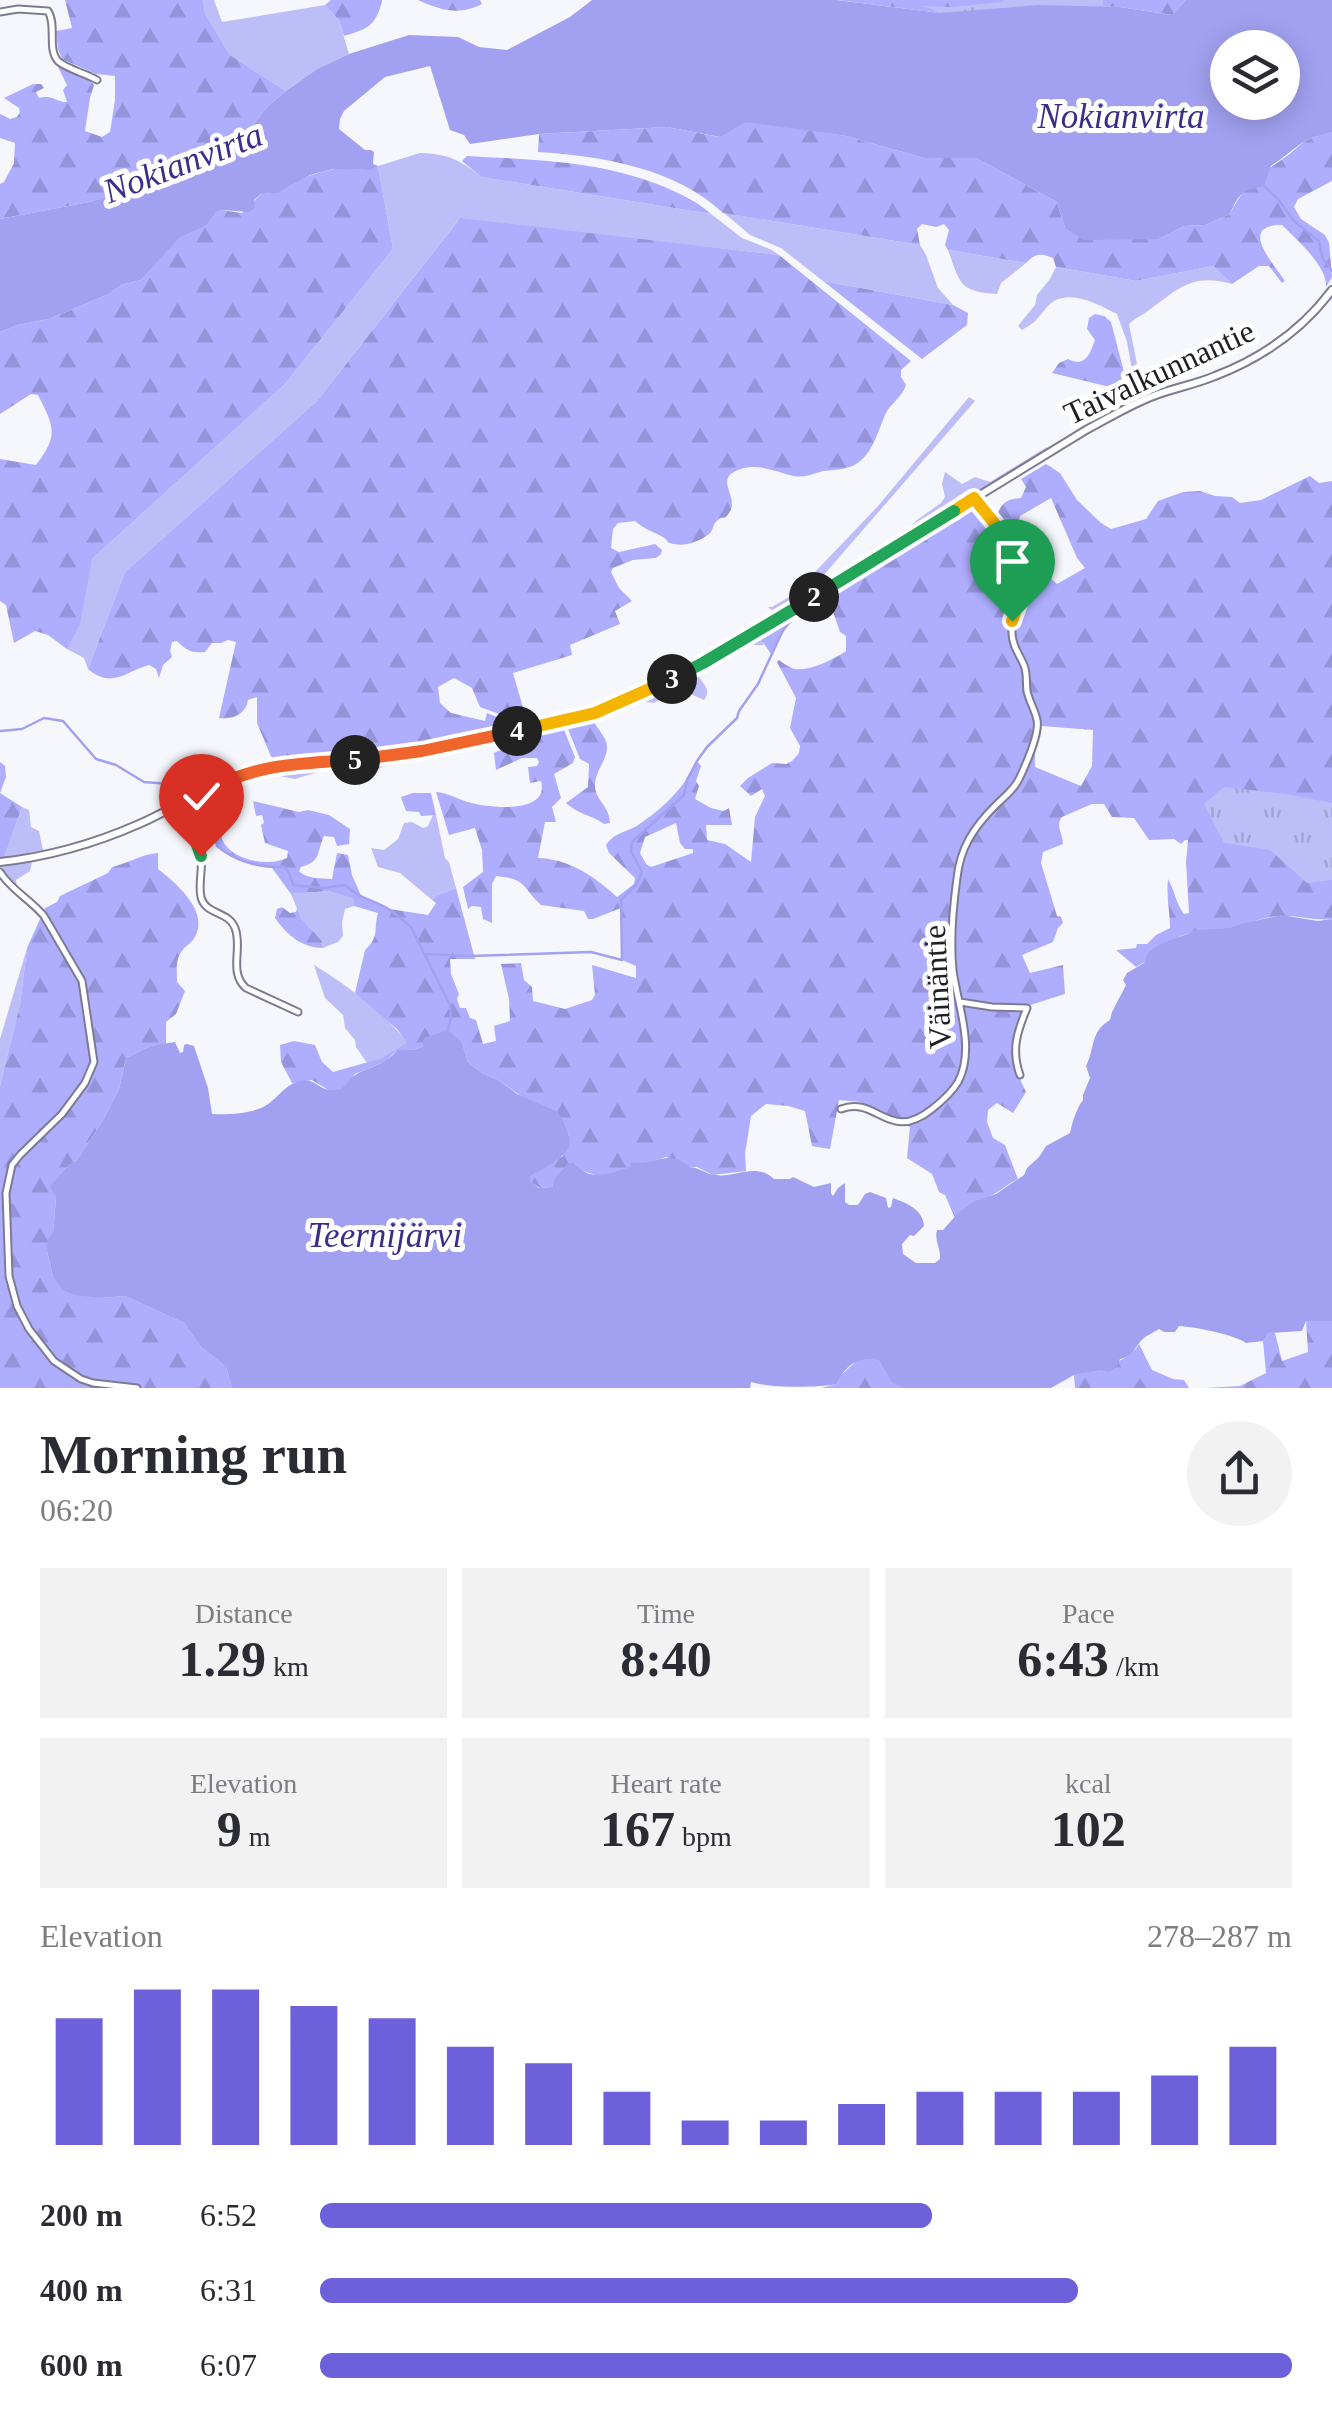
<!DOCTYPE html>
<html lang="en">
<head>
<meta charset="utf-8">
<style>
  body { margin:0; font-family:"Times New Roman",serif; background:#f2f2f3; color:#2b2b33; height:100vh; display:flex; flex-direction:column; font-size:38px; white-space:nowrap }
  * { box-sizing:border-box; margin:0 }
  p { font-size:32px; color:#7c7c81 }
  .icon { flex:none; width:55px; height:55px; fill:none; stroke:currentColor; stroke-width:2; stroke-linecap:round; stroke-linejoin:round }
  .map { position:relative; height:1388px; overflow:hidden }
  .panel { display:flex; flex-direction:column; background:#fff; flex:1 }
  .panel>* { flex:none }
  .fabs { position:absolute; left:1210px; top:30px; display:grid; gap:20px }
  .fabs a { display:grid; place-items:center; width:90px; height:90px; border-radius:50%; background:#fff; box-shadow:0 5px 25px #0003; font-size:50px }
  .pin { position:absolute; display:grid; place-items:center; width:85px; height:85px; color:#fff; margin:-102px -42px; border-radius:50% 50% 50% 0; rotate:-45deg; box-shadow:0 0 10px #0007 }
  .pin .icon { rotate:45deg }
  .km { position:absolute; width:50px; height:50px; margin:-25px; border-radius:50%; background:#222; color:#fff; font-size:28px; line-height:50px; text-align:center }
  .round { display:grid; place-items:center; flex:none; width:105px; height:105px; border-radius:52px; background:#f2f2f3 }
  .head { display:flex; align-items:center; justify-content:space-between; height:170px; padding:0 40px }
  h1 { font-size:55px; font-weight:700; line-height:75px }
  .metrics { display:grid; grid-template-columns:repeat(3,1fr); gap:15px; height:170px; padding:10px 40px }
  .metrics div { display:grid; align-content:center; border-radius:0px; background:#f2f2f3; text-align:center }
  .metrics b { font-size:50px; font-weight:700 }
  .metrics small { font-size:28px; font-weight:400 }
  .metrics p { font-size:28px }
  .chart { height:280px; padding:20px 40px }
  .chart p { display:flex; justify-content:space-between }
  .chart svg { width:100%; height:180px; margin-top:10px; stroke:#6d60da; stroke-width:6 }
  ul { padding:0 40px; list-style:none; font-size:32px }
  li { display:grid; grid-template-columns:160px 120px 1fr; align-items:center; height:75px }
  li i { height:25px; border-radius:12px; background:#6d60da }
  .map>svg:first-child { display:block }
  .grass { fill:#bdbef7 }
  .forest { fill:url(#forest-firs); fill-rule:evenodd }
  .park { fill:url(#park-tufts) }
  .water { fill:#a2a1f1; fill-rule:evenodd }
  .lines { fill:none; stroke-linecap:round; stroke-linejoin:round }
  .stream { stroke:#a2a1f1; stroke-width:2.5 }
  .street-casing { stroke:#7b7c91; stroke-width:9 }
  .secondary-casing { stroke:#7b7c91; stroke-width:10 }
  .street { stroke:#fff; stroke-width:5 }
  .secondary { stroke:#fff; stroke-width:6 }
  .split-1-casing { stroke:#fff; stroke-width:20 }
  .split-2-casing { stroke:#fff; stroke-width:20 }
  .split-3-casing { stroke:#fff; stroke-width:20 }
  .split-4-casing { stroke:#fff; stroke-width:20 }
  .split-5-casing { stroke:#fff; stroke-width:20 }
  .split-6-casing { stroke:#fff; stroke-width:20 }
  .split-7-casing { stroke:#fff; stroke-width:20 }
  .split-1 { stroke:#f5b400; stroke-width:12 }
  .split-2 { stroke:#22a559; stroke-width:12 }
  .split-3 { stroke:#22a559; stroke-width:12 }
  .split-4 { stroke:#f5b400; stroke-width:12 }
  .split-5 { stroke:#f0652b; stroke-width:12 }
  .split-6 { stroke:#f0652b; stroke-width:12 }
  .split-7 { stroke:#22a559; stroke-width:12 }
  .labels { text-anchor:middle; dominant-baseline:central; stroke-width:10; stroke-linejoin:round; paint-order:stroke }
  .street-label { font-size:32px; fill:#1f1f28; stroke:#fff }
  .water-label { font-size:35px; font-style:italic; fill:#3b2d88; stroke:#fff }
</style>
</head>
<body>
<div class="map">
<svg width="1332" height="1388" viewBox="0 0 1332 1388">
  <defs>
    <pattern id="forest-firs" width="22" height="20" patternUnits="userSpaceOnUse" patternTransform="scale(2.5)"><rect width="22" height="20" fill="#aeadfe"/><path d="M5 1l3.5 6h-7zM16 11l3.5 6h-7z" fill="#9594da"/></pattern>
    <pattern id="park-tufts" width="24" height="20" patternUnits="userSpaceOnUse" patternTransform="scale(2.5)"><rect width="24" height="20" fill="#bdbef7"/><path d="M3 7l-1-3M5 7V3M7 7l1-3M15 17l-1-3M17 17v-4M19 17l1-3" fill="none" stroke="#a2a3d4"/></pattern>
  </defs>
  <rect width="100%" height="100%" fill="#f6f7fc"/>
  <!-- grass -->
  <path class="grass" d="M203,0H214L222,22L325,5L339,20L349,54L317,69L286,91L230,55L205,13Z
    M420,153C448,154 459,159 481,177L711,214L742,238L772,250L779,255L459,219L317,401L125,572L88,669L84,658L67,649L92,559L285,384L393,249L378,166Z
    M724,213L920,245L926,255L938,288L953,305L823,281L781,248L750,235Z
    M948,250L1026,263L1001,283L997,294C959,292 960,283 948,250Z
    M1213,266L1232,284C1192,273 1180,288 1149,310C1142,316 1136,317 1129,324L1138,369L1132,370L1127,342L1117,314C1100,305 1073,290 1054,301C1046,306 1042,314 1036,320C1034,323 1025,328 1022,330L1018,326L1035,305L1037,295L1050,279L1056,267L1136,281Z
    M969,397L975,401L822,577L824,581L902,535L917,520L941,503L945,497L942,484L945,472L962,484L975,477L990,482L1047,447L1048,451L777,615L768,607H772L794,594L878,506Z
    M762,633L760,638L764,645H747L698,675C703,685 712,689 704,700L684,691L690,683L688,680L672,686L658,697L659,700L654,703C637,698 609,712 595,723L592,717L697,674L703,666Z
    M418,755L420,757L387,764L379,769H328L295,779L269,774L262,780L247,779L244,786L241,778L276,768L373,762Z
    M22,807L29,810L31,827L39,831L43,850L4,858Z
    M433,815H436L445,858L449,862L456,888L438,895L432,900L400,873L378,867L371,848L384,850L398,839L404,823L412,822L423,828L428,826Z
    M32,861L30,871L16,880L17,888L4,876L1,867Z
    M328,891L353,899L354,906L345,909L342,923L343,936L338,942L323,948L322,941L301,918L291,894Z
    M27,948L20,1004L0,1086V1039Z
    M314,965C348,986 383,1012 408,1043L379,1059L367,1063L356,1047L355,1040L345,1028L343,1015L325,998Z"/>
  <!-- forest -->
  <path class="forest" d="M65,0H203L205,13L230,55L286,91L268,106L238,143L218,158L195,169L89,202L0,219V184L4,182L14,163L15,143L0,138V114L10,119L17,117L20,112L19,108L4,98L33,84H41L44,88L36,92L39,98C53,94 55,102 67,102L63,90L67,85L57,65L86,76L94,85L90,98L85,131L102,137L110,132L115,100V76L96,74L62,59L58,49L56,31L72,28Z
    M331,0H382V2C375,26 368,29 344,36L339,20L325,5Z
    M418,0H480L482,4C459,16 440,10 418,0Z
    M838,0H1186L1172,15L1120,7L1038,5L940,13Z
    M746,121L846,136L924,158H976L1057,202L1065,228L1159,239L1184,226L1205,225L1230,214C1241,189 1262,173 1284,158C1293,152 1299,144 1309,139C1316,136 1325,134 1332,132V181L1298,199L1294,207L1301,219L1325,235L1329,243L1332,277L1326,287C1328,267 1297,240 1282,225C1237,225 1274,264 1285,281L1282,283L1269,266H1259L1232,284L1213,266L1136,281L1056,267L1053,258C1040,253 1036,253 1026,263L948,250L945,245L949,230L944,224L936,227L922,224L917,229L920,245L723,213C675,168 602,156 538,152L539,134L667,127L719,137Z
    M467,156C536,160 599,160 665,187C682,195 697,201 711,214L481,177L462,161Z
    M378,166L393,249L285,384L92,559L80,624L67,649L48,635L35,631L14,643L6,605L0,601V459L36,465C59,435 54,427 38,395L31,394L0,414V332L18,325L49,319L109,294L121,285L141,280L180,236L206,226L216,213L221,210L242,213L261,194C284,193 287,187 306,177C313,174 322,172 330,170C346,165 362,174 378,166Z
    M460,218L779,255L911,361L901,370V377L906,385C902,398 890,403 885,415C876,436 870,463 846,468C839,470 831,470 823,471C812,474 805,478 793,476C777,472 758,463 741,469C711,478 741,497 729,513C723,522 724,514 717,521C712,525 714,530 709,534C701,541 684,547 674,544C663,542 671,541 661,536C652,531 644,529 635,521L618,523L613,529L611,548L619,552L655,544L662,550L661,554L656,558L633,560L613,568L611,572L619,588L632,601L615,611L620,624L570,645L572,655L513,673L528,725L513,728L499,714L480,707L472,688L454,678L438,687L440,703L451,713L485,721L487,713L497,717L509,729L372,755L273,761L257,723V697L248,700C246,714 233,720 219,718L236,642L228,640L221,643H212L205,652C191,653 187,651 177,641L172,642L170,651L172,657L163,665L159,678L156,669L149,665C124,672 112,689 88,669L125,572L317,401Z
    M823,281L953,305L968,313L967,325L922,359Z
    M1095,314L1104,316L1111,322L1124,372L1138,369L1152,385L1158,388L1136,396L1137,391L1132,387H1110L1052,373L1059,363L1068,359C1085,368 1090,354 1095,340L1087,329L1089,318Z
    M1046,464L1060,473L1077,500L1101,523L1111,529L1146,519L1158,501L1183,492L1200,491L1215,496L1232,497L1240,503L1261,500L1310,476L1319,483L1332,481V919C1315,921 1301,916 1284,916C1265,915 1247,925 1229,929C1211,933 1192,929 1175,939C1161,947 1151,960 1136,967L1116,950L1136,948L1137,944H1147L1156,935L1170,928C1170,911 1166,897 1168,879C1175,891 1175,902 1184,914L1189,913L1186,862L1188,840H1185L1181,844L1174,839L1149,840L1134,818L1112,817L1104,804H1092L1062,817C1055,825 1063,834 1063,844L1043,852L1041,863L1057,916L1061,917L1063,923L1058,928L1053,942L1022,955L1030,973L1063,965L1065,994L1027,1006C1009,1042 1009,1056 1026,1092L1013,1113L997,1103L988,1110L987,1122L993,1138L1005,1145L1018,1179C1009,1183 1002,1190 994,1194C978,1203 968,1203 955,1218L945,1195L939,1192L932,1174L907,1158L910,1127L860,1102L839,1100L830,1149L812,1146L805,1111L788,1106L766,1104L751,1116L745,1154L746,1171L713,1175L697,1167H690L666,1157L602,1177L580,1170L574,1163C563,1165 556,1177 552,1187L540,1188L529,1181L530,1175L563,1156L569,1135L564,1127L500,1081L482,1073L468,1062L462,1043L439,1035L425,1038L422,1047L413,1050H397L386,1061L355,1074L348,1085L337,1090L330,1091L312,1080L292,1083L281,1062L280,1045L294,1041L315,1045L322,1062L333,1072L379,1059L407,1043L397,1029L355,993L365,950C380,936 373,932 378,913L354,906L353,899L328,891L291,894L272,868C241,865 214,854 204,823L196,828L188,804L194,801L221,823C221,825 222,838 222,839C231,861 269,867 287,858L288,851L265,843L261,825L264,823L262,815L256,816L253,801L299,812L308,810L329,815L350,829L349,844L337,846L334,837L324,836C316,853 322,861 301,867L299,871C306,879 321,878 332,879L337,853L348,855L352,875L362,898L390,909L428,915L436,903L432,900L438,895L456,888L475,959H450L451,974L459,994L457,999L460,1008H466L470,1018L476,1020L483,1044L496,1041L494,1026L510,1021L509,999L501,964L521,963L524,980L532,987L533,1001L565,1009L592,1000L595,995L592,965L636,978V966L622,960L621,908L593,919H588L584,911L541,905C521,886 527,879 496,876L492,884V923L483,919L481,907L472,906L468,909L463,887L483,872L482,850L475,828L449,835L436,792C448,793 457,799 468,802C488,808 550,815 541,781L530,783L528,767L537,766L539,762L537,758H522L496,770L494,753L515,743L528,741L526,732L562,725L575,757L573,763L554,774L561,798L552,807L556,822H545L538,858C569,859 594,876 617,897L634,884L635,878L609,853L606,845C616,831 626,833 638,825C665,807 683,789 697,761L701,766L696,781L699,786L695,799L711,808L724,811L729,808L732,825H706L707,840L725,844L751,862L755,817L765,796L762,789L751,796L740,786L748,778L772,763L786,764L792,761L799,753L800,746L790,728L796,698L777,662L779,660C783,663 790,668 795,669C811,671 834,659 846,651V636L840,632L833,612L823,598C795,617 787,622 771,654L760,638L762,633L956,514L975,508L997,516C1001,502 1008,499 1021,498L1026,487L1021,479ZM1051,498L1077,558L1085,568L1057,584L1048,576L1016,532L1020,516ZM1042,726L1093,730L1092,766L1081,786L1035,767V749ZM676,823L680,843L685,849H693V853L651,867L646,864L640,853L645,837Z
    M592,717C595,727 607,737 607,746C608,759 595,771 595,785C595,801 609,804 610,823L604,824C590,814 581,816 566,803L588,787L589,764L580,759L566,724Z
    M0,762L5,766L6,777L0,793L22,807L4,858L0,859Z
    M413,793H431L436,815L421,816L419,812L406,811L401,797Z
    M158,853V869C177,884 212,913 193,940C190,944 185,946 182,951C175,959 177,972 177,982L185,991L176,1014L166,1022V1044L150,1046L126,1058L119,1089L102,1122L77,1160L66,1168L51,1186L56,1198L53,1233L47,1251L53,1277L101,1298L125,1296L184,1323L200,1346L226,1367L232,1388H0V1086L20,1004L27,948L45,908L57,902L60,896L108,873L112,867C129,863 142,854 158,853Z
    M282,907L290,913L296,912L297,908L301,918L322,941L323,948C301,947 288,936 275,918L277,909Z
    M1313,1320L1332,1321V1388H1205L1240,1386L1266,1373L1263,1341L1269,1333H1275L1282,1361L1308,1352L1306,1321Z
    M1139,1344L1152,1370L1173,1379L1184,1380L1189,1388H1075L1074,1375C1095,1371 1128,1363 1139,1344Z
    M860,1358H870L879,1361L892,1381L903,1388H821L837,1384L840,1376Z"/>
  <!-- park -->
  <path class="park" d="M1004,0H1103V8L936,13L933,9L919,6L951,7L1003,2Z
    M1224,787L1285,794L1332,803V880L1307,883L1270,850L1224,843L1204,804Z"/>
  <!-- water -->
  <path class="water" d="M592,0H837L940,13L1038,5L1120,7L1172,15L1186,0H1332V132C1324,135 1315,136 1307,140C1294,147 1284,158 1271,166L1264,186C1242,191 1239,193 1230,214L1205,225L1184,226L1159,239L1084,240L1065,228L1057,202L976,158H924L846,136L746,122L720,137L667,127L539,134L470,144L464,135L450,130L430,66L385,77L344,111L340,119L339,129L365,150H371L374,152L373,164L378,166L370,170L333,169L310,175L278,193L261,194L254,200L255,208L249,212L221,210L216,213L206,226L180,237L141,280L121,285L109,294L49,319L18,325L0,332V219L89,202L195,169L218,158L238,143L268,106L286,91L317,69L349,54L409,35L458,37L479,47L507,50L570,17ZM1228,48H1282V102H1228Z
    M1281,915L1318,921L1332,919V1321H1306L1302,1331L1269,1333L1263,1341L1246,1343C1233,1334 1195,1327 1179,1326L1175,1332H1164L1159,1329C1153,1333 1145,1336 1141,1341C1133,1350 1132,1357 1120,1359L1118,1365L1110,1372L1101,1370L1074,1375L1051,1388H903L892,1382L879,1361C861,1354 844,1366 837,1384C816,1388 769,1388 751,1382L750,1388H232L226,1367L200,1346L184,1323L125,1296L101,1298L74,1295L63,1290L53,1277L47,1251L48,1239L53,1233L56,1198L50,1186L66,1168L77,1160L102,1122L119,1089L126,1058L150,1046L175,1042L180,1053L183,1052L184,1045L187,1044L194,1046L208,1088L212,1114C227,1115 251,1114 265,1106C277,1099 283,1087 296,1082C315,1075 317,1090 332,1090C345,1091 348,1079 357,1074C371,1066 387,1064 397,1050H413L422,1047L424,1038L448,1030L462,1043L468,1062L482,1073L500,1081L517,1094L558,1112C562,1120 567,1128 569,1136C575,1156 544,1167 530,1176V1181L539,1188L552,1187L555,1178L568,1163H574C589,1182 610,1174 630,1167L631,1162C654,1167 667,1147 690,1167C700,1168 706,1174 715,1175C736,1178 756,1162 774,1179H790L793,1177L814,1187L831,1183V1193L833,1196L838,1188L845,1183V1202L849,1205H858L865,1194L870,1192L886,1198L888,1208L891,1207L893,1198C906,1203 923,1209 924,1226L914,1236L910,1235L902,1244L903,1254L916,1263H935L940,1259C941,1249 934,1240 937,1230H943L958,1213L975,1201L996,1194L1024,1175L1027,1168L1039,1157L1046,1146L1070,1133C1072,1123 1077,1107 1083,1100V1095L1090,1078L1086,1066C1095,1049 1090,1031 1110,1020L1112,1012L1126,985L1123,980L1127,973L1144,963L1148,953L1160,944L1198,930L1230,928L1241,924Z"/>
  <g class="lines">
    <!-- stream -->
    <path class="stream" d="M1264,186L1278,199L1294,221L1319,241L1322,257L1332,271
      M0,731L22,729L44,718L63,721L96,759L116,765L144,782L169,784L178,792L188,795
      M191,803L210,817L215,824L217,846C238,863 259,867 284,867L289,872L293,885L324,888L345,885C361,900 375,900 390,910C397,915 404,921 411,927L450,1005L451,1017L448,1030
      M425,954L471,956L591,952L622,960L621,900L636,885L642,872L631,851L632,842L684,795L687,780L697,761L707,747L737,718L739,711L758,684L783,630L791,620L803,612L806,606"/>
    <!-- street casing -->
    <g class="street-casing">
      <path id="street" d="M0,12L18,9L48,11C57,25 47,49 58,61C65,68 87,74 97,80
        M182,803C189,820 199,838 201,856C203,869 198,884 201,897C205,915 229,911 235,928C243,948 228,972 246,988L298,1012
        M0,872C11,890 31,900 44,916L82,981L94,1062L85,1083L62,1114L20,1155L12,1165L6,1193L9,1276L17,1306L29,1329L54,1361L81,1379L93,1383L137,1388
        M960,1002L992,1007L1027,1008C1017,1032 1011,1050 1020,1075
        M841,1109C877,1095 889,1144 932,1109C941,1102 952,1092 958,1082C976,1049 957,1003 953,970C950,941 953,907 957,878C960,848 974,827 995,806C1004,797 1015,789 1020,777C1026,764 1040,734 1037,720C1035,710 1029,701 1027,691C1026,684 1027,676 1025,668C1021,656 1012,647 1012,633C1010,610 1029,589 1022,567C1013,542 990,519 974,498"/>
    </g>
    <!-- secondary casing -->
    <g class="secondary-casing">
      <path id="secondary" d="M0,862C46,857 96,843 139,824C178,807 214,781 255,770C299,758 346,763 391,756C433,750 475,740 517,731C546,725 577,720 605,709C655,690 702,664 747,638L1086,430C1109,418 1131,404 1156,395C1175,388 1196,384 1215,376C1262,358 1302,330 1332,290"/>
    </g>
    <!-- street -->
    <use href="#street" class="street"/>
    <!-- secondary -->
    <use href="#secondary" class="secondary"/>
  </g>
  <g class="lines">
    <!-- split-1 casing -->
    <g class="split-1-casing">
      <path id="split-1" d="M954,511L974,498C989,518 1026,556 1024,582C1023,594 1016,608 1012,621"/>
    </g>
    <!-- split-2 casing -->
    <g class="split-2-casing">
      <path id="split-2" d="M814,597L954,511"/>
    </g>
    <!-- split-3 casing -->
    <g class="split-3-casing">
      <path id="split-3" d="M672,679L703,663L814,597"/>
    </g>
    <!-- split-4 casing -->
    <g class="split-4-casing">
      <path id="split-4" d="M517,731L595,713L672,679"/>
    </g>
    <!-- split-5 casing -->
    <g class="split-5-casing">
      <path id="split-5" d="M355,760L422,751L517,731"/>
    </g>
    <!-- split-6 casing -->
    <g class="split-6-casing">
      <path id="split-6" d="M197,795C255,764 291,764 355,760"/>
    </g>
    <!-- split-7 casing -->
    <g class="split-7-casing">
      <path id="split-7" d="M197,795L182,803L201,856"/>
    </g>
    <!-- split-1 -->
    <use href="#split-1" class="split-1"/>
    <!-- split-2 -->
    <use href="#split-2" class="split-2"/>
    <!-- split-3 -->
    <use href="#split-3" class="split-3"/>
    <!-- split-4 -->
    <use href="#split-4" class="split-4"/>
    <!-- split-5 -->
    <use href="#split-5" class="split-5"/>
    <!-- split-6 -->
    <use href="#split-6" class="split-6"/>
    <!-- split-7 -->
    <use href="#split-7" class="split-7"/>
  </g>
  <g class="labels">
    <!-- street labels -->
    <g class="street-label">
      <text transform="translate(1159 372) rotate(-25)">Taivalkunnantie</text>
      <text transform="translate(937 987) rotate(-93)">Väinäntie</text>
    </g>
    <!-- water labels -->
    <g class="water-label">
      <text x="1121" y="116">Nokianvirta</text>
      <text transform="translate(183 163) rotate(-21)">Nokianvirta</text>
      <text x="385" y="1235">Teernijärvi</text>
    </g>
  </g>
</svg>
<div class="fabs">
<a><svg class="icon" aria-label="layers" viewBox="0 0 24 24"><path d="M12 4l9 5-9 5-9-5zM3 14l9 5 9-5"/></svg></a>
</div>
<div class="pin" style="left:1012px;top:621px;background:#1e9e55"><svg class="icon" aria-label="arrive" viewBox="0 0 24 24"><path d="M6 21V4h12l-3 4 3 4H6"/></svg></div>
<div class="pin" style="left:201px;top:856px;background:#d93025"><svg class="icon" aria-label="check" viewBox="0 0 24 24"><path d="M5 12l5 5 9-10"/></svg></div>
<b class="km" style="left:814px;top:597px">2</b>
<b class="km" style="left:672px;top:679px">3</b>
<b class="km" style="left:517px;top:731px">4</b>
<b class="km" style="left:355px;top:760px">5</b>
</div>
<section class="panel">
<div class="head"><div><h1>Morning run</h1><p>06:20</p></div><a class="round"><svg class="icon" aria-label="share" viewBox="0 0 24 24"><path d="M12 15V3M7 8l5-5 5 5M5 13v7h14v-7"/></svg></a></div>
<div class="metrics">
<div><p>Distance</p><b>1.29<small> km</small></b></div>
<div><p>Time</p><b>8:40</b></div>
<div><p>Pace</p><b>6:43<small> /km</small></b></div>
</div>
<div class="metrics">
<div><p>Elevation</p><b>9<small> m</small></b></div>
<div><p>Heart rate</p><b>167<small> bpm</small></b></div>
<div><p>kcal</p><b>102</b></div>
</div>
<div class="chart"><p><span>Elevation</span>278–287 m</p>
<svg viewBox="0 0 160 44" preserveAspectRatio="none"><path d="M5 44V13M15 44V6M25 44V6M35 44V10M45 44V13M55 44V20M65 44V24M75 44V31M85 44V38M95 44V38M105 44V34M115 44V31M125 44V31M135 44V31M145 44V27M155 44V20"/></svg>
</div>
<ul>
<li><b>200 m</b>6:52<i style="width:63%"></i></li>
<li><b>400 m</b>6:31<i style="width:78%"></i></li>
<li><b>600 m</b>6:07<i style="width:100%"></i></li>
</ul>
</section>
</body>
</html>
